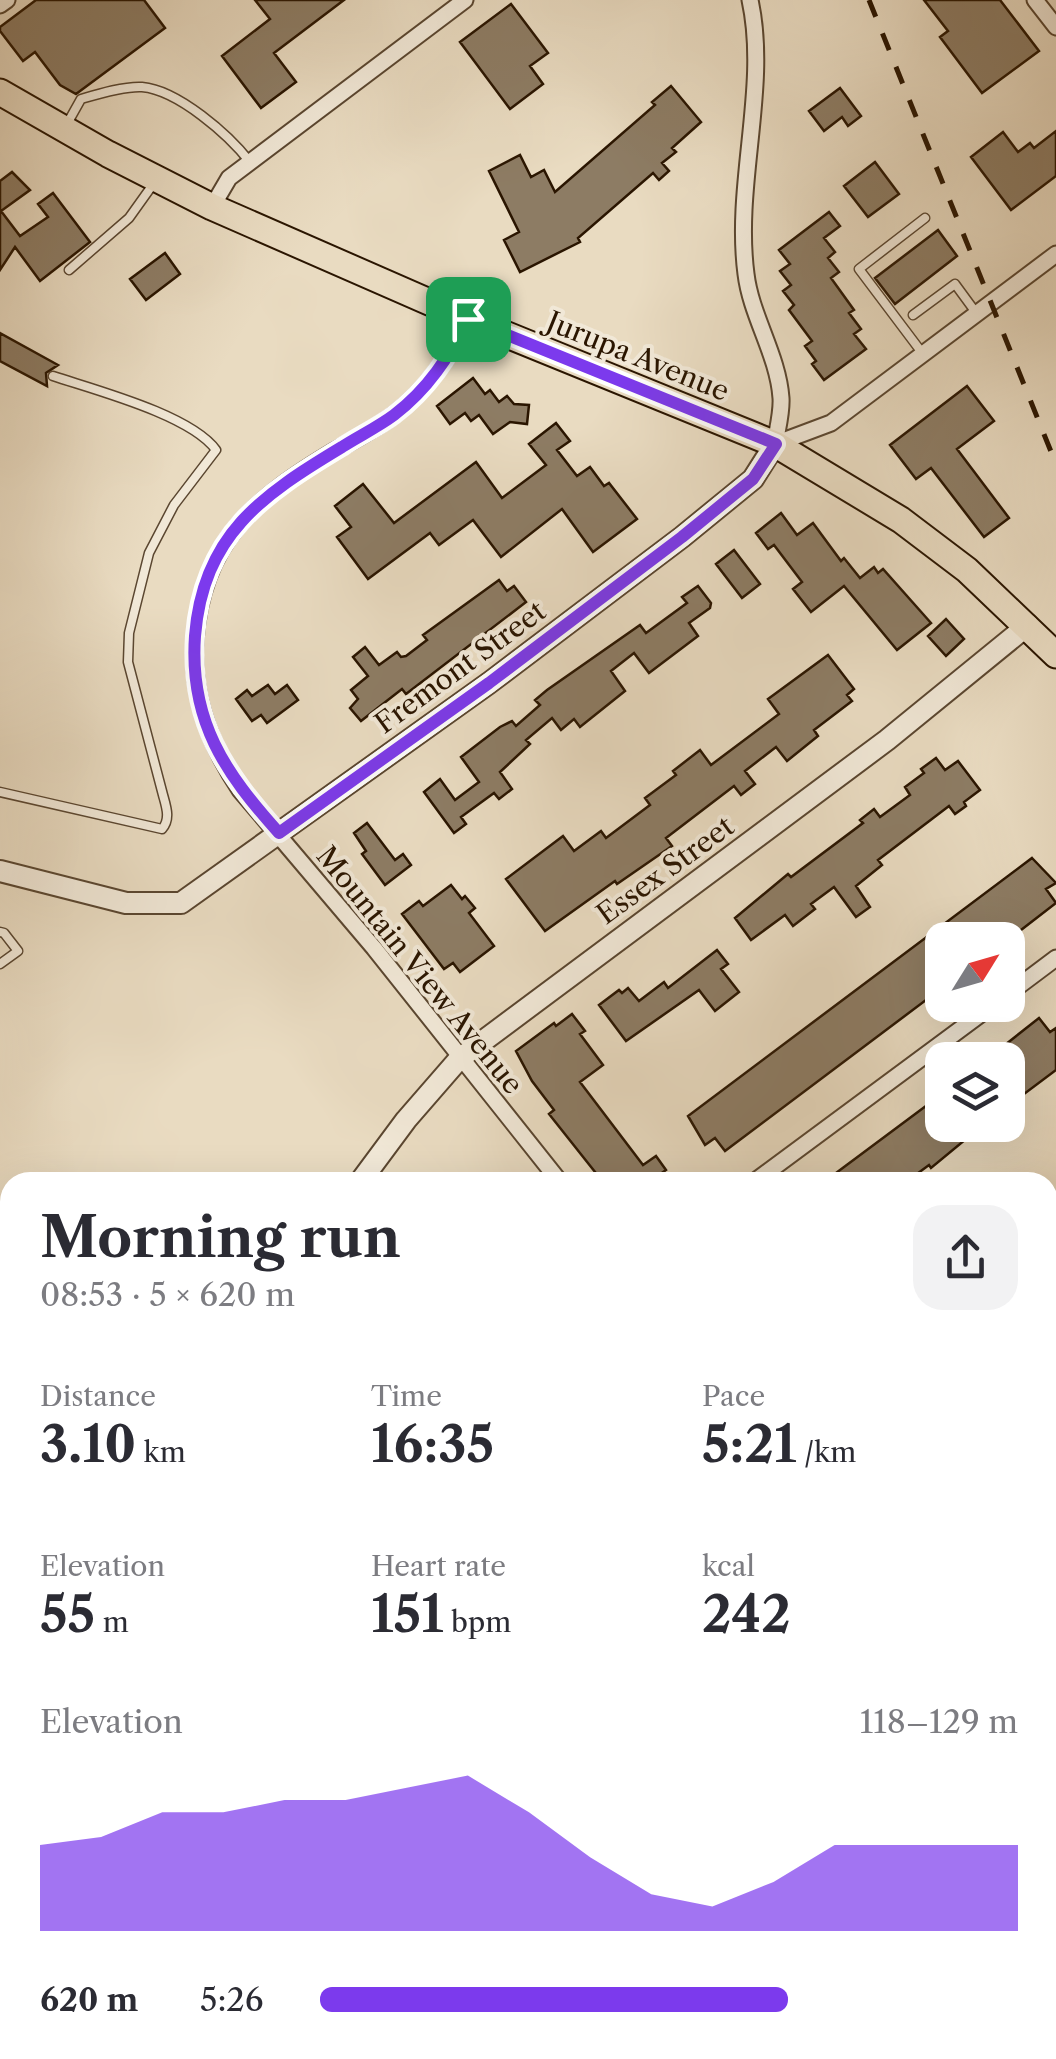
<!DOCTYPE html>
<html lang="en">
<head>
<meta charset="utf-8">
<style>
  body { margin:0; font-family:"Libre Caslon Text",serif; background:#f2f2f3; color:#2b2b33; height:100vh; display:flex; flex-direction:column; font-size:38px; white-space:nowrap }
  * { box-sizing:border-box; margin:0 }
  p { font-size:32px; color:#7c7c81 }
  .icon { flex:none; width:55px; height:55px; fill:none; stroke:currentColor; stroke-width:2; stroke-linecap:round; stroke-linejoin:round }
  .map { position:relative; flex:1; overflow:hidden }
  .details { position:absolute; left:0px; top:1172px; width:1058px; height:888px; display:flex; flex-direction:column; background:#fff; border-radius:30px 30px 0 0; box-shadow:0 10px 40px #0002 }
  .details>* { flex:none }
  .needle { width:65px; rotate:53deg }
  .buttons { position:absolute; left:925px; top:922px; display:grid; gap:20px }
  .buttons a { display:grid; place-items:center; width:100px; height:100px; border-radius:20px; background:#fff; box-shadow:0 10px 40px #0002; font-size:50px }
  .pin { position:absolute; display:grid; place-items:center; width:85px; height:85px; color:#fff; margin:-42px; border-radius:20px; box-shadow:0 5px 15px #0006 }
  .round { display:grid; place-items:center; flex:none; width:105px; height:105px; border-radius:30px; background:#f2f2f3 }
  .headline { display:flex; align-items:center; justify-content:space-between; height:170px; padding:0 40px }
  h1 { font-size:55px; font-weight:700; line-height:75px }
  .figures { display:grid; grid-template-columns:repeat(3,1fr); gap:15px; height:170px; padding:10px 40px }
  .figures div { display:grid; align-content:center }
  .figures b { font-size:50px; font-weight:700 }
  .figures small { font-size:28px; font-weight:400 }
  .figures p { font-size:28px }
  .chart { height:280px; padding:20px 40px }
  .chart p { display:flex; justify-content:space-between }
  .chart svg { width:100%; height:180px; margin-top:10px; fill:#7c3aed; opacity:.7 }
  ul { padding:0 40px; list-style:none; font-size:32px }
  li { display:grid; grid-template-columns:160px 120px 1fr; align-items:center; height:75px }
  li i { height:25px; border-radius:12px; background:#7c3aed }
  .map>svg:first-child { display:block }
  .building { fill:#8d7c64; stroke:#2a1500; stroke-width:2.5 }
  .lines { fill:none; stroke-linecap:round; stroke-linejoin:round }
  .service-casing { stroke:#5a4630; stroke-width:11 }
  .minor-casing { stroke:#5a4630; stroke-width:19 }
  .tertiary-casing { stroke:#5a4630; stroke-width:24 }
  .primary-casing { stroke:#2a1500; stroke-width:29 }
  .service { stroke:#f1e8d7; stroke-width:8 }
  .minor { stroke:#f1e8d7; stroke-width:15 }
  .tertiary { stroke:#f1e8d7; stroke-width:20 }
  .primary { stroke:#e9dbc1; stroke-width:25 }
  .rail { stroke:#2a1500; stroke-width:5; stroke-dasharray:18 18; stroke-linecap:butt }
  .route-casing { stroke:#fff; stroke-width:20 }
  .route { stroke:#7c3aed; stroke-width:12 }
  .labels { text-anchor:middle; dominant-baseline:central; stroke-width:8; stroke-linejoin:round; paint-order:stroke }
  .street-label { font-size:28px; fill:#2a1500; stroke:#f1e8d7 }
</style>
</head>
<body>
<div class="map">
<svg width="1056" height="2059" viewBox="0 0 1056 2059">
  <rect width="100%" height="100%" fill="#e9dbc1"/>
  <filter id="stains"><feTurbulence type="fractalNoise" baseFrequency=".002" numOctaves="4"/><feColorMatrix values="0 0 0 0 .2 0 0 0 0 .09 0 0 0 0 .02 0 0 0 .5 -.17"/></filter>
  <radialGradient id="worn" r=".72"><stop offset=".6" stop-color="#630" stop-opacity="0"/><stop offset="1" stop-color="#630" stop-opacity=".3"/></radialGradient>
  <!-- building -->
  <path class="building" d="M36,0H144L165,28L76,94L60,85L35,52L23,61L0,31V27Z
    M255,0H344L274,53L296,82L261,108L222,56L270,19Z
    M924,0H1000L1039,51L982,93L940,37L948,31Z
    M511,4L548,53L530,66L543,84L510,109L460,42Z
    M671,86L701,122L672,148L676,152L662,163L669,171L659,180L653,173L578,238L580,242L520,272L504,240L519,232L489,171L520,155L531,177L544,170L555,192L655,105L652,102Z
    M840,88L861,116L848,126L842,117L824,131L809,111Z
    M1056,131V176L1011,210L971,157L1003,132L1018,152L1030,143L1034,148Z
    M875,162L899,194L868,217L844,186Z
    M12,172L30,190L1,211L20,236L48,217L38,204L53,193L90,242L40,281L15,247L0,270V181Z
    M829,212L840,226L824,238L835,252L828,258L839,272L831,278L854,310L849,313L861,329L854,334L866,349L824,380L812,364L816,361L805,346L812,341L789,310L794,305L783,291L791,285L780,271L790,264L779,250Z
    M938,230L957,256L895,304L875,278Z
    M165,253L180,274L146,300L130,279Z
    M0,333L58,365L46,373L47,386L0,361Z
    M473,378L485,394L490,390L499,402L507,396L514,404L529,405L527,424L510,422L493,434L479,415L471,421L465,413L450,424L437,406Z
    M967,386L994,421L957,449L1009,518L984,537L931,468L916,479L890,445Z
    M556,423L570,441L557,450L577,476L590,467L604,486L609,483L637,519L593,552L562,509L501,557L473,520L439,545L430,533L368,579L337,537L351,527L335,506L363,484L394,523L476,462L502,498L546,465L529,444Z
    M781,513L797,535L813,523L841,561L844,558L860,578L874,567L878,573L883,569L931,623L897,650L844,586L811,612L793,589L802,582L774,545L768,549L756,533Z
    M734,550L760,584L742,598L716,564Z
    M499,580L507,591L514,586L526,602L406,694L402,689L361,721L350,708L358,699L351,690L368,676L353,657L365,647L379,665L397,652L401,657L406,656L427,640L423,635Z
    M698,586L711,603L710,608L689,623L698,636L649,673L634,653L611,671L625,691L580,727L574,719L561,730L552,718L526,740L530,744L500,772L512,789L499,799L494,793L461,817L466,824L454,833L424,792L440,779L455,800L479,782L461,757L500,727L512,721L516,726L540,705L535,700L547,690L640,625L646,633L687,603L682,597Z
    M946,619L964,639L946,656L928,636Z
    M828,655L854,689L847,695L852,701L814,730L818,736L787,761L776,747L745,771L755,784L741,795L734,786L666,838L672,846L617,884L615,881L545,931L506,879L563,836L574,851L601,831L606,838L650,805L645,798L676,775L673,771L700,750L711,765L779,714L768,699Z
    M268,685L275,694L287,685L298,700L267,723L261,715L252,721L236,699L247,690L252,696Z
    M936,758L945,770L958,761L980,790L964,802L966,806L955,814L949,806L878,860L882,865L856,886L870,907L856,917L834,887L811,904L815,909L793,926L785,915L751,940L735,918L788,874L791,877L863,823L860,820L874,809L880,817L910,795L905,787L924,773L921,769Z
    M367,823L395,860L403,854L411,865L385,885L362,854L366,851L354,833Z
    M1032,858L1056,883L1046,889L1056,903L1008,940H942V988L725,1151L715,1138L705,1145L688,1116Z
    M451,885L462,899L465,896L475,908L469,913L494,946L460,972L453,963L444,969L402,914L419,901L423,906Z
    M717,950L728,964L721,969L739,992L715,1011L699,990L626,1041L599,1005L619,990L622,993L628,988L639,1001L664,982L668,988Z
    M572,1014L585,1031L580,1034L603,1065L580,1082L643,1165L656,1156L666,1170L649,1182H603L549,1114L554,1110L532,1081L516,1051L554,1023L556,1026Z
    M1039,1018L1050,1032L1056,1028V1070L1008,1106V1060H1002L996,1052Z
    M942,1094V1125H983L931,1168L929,1165L906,1182H843L836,1173Z"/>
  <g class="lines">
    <!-- service casing -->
    <g class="service-casing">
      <path id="service" d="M67,124L81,99C98,94 124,86 142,87C178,90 229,135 250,162
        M69,270L129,218L154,183
        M913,315L955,284L977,314
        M923,354L859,269L925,218
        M0,792L162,829C171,819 166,806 163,795L128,662L129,633L149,553L174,505L216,450C191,415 95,390 53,376
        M0,932L4,933L18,951L0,964"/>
    </g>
    <!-- minor casing -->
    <g class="minor-casing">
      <path id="minor" d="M750,0C769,87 734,183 746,274C751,316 778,355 781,398C782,413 777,430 775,444L831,423L1056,254
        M1035,0L1056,27
        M0,5L7,0
        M212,207L229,178L465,0
        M468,319C450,357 428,388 395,414C377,428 356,439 336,450C256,498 202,540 195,641C191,696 210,745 240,790L374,948L560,1182
        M1008,994L1056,958
        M754,1182L993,1005
        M1048,1289L1056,1283
        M1048,1547L1056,1541
        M0,1791L10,1744
        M1048,1815L1056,1826
        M0,1996L10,2007
        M48,2050L56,2059
        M925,2050L937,2059
        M557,2059L560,2050
        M806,2059L809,2050"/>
    </g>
    <!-- tertiary casing -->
    <g class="tertiary-casing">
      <path id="tertiary" d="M0,871L126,903H181L489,683L682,537L753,479L775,444
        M360,1182L406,1120L459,1059L887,740L1028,625
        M133,2059L135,2050"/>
    </g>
    <!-- primary casing -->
    <g class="primary-casing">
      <path id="primary" d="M0,92L108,154L212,207L468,319L775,444L901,520L967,570L1056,655"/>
    </g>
    <!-- service -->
    <use href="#service" class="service"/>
    <!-- minor -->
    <use href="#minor" class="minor"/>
    <!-- tertiary -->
    <use href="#tertiary" class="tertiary"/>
    <!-- primary -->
    <use href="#primary" class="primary"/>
    <!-- rail -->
    <path class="rail" d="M869,0L1056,464"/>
  </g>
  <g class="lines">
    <!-- route casing -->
    <g class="route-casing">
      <path id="route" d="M468,319L776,444L753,479L682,537L489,683L279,833C225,773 189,721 195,636C203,535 262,495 342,447C359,436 378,427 394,415C428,389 449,357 468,319Z"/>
    </g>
    <!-- route -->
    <use href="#route" class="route"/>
  </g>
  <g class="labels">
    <!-- street labels -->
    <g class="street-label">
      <text transform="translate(638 356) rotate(22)">Jurupa Avenue</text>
      <text transform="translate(460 667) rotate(-36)">Fremont Street</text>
      <text transform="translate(665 870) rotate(-36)">Essex Street</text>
      <text transform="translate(420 970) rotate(51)">Mountain View Avenue</text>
    </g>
  </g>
  <rect width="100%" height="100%" filter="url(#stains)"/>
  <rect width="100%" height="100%" fill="url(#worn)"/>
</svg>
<div class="buttons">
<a><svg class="needle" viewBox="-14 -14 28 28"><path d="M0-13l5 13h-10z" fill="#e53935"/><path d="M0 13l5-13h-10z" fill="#7c7c81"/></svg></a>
<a><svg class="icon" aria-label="layers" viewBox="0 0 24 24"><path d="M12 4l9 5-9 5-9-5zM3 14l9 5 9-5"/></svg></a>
</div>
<div class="pin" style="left:468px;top:319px;background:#1e9e55"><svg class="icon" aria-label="arrive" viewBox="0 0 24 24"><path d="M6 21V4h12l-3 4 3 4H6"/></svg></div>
<section class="details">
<div class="headline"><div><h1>Morning run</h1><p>08:53 · 5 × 620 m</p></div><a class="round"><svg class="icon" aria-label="share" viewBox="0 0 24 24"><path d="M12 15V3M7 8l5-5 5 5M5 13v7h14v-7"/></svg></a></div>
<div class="figures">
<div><p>Distance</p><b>3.10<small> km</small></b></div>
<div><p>Time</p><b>16:35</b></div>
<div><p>Pace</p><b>5:21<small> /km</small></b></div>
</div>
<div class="figures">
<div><p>Elevation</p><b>55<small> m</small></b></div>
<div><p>Heart rate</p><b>151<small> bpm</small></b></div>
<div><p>kcal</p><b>242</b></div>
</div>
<div class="chart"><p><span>Elevation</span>118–129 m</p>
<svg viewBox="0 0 160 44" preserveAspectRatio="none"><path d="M0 44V23L10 21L20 15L30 15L40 12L50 12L60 9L70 6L80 15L90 26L100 35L110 38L120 32L130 23L140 23L150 23L160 23V44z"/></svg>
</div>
<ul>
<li><b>620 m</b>5:26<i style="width:67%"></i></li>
</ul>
</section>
</div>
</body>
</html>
